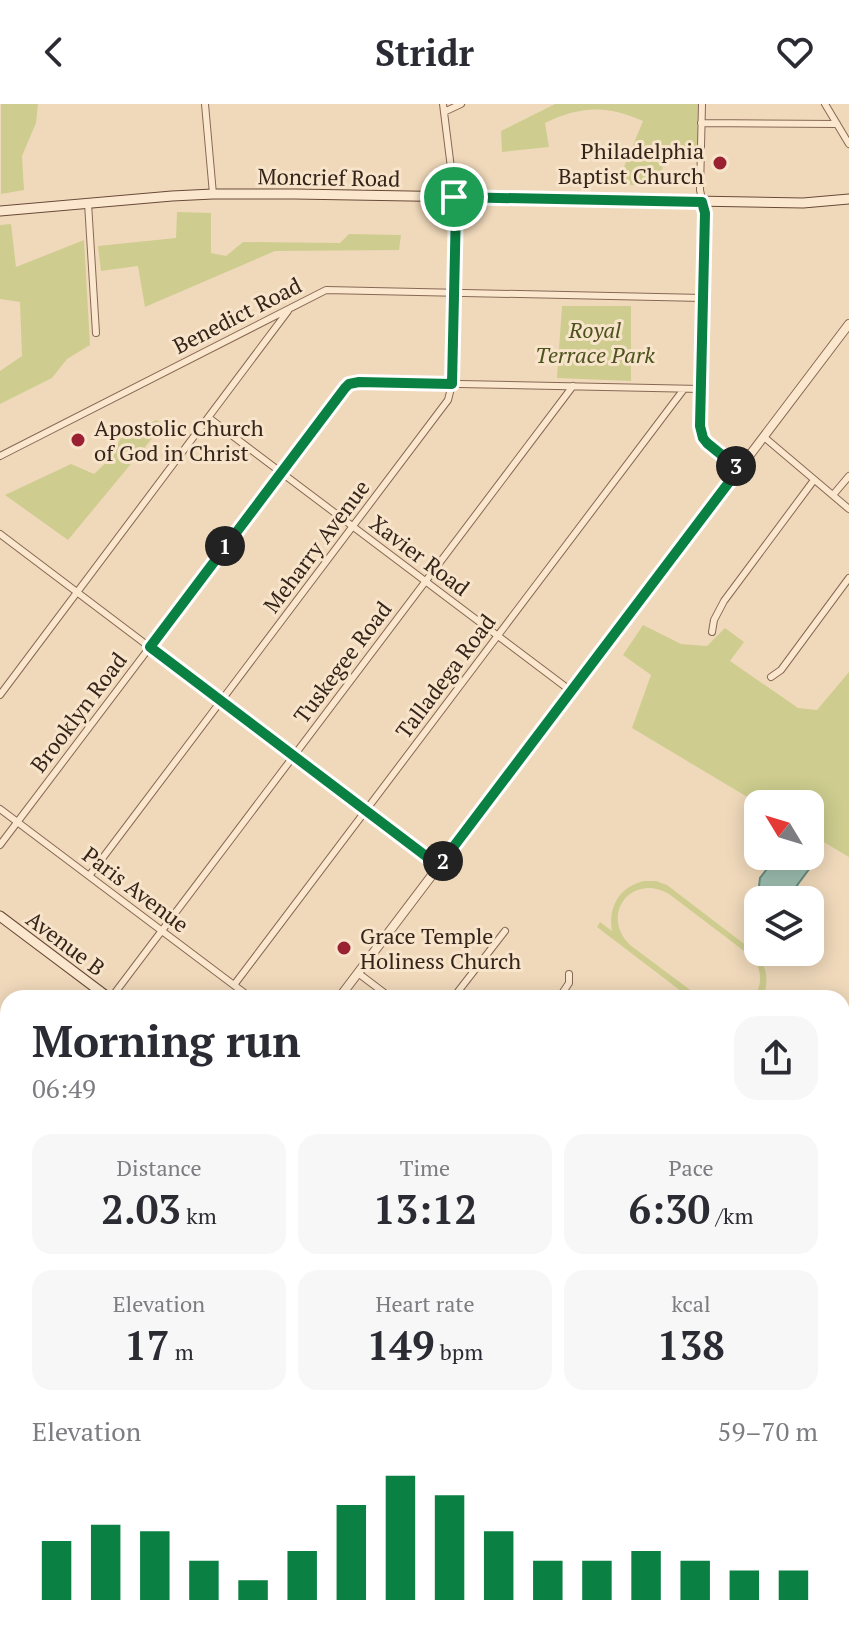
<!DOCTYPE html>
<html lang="en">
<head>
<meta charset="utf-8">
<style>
  body { margin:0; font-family:"PT Serif",serif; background:#f7f7f7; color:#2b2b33; height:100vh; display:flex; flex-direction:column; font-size:30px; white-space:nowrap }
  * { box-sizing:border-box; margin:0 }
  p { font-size:26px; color:#7c7c81 }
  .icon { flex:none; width:44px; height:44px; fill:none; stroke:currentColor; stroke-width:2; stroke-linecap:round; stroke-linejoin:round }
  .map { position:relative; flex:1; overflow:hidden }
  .drawer { position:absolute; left:0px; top:886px; width:850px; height:650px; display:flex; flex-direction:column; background:#fff; border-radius:24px 24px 0 0; box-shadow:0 4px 20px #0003 }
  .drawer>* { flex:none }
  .needle { width:52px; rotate:308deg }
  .fabs { position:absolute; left:744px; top:686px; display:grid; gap:16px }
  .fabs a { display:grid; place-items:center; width:80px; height:80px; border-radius:16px; background:#fff; box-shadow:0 4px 20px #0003; font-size:40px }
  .pin { position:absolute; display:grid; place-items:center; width:68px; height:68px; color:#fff; margin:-34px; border:4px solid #fff; border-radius:50%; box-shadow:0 2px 8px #0007 }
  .km { position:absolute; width:40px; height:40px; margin:-20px; border-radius:50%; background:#222; color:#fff; font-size:22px; line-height:40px; text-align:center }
  .round { display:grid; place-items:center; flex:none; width:84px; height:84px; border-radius:24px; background:#f7f7f7 }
  .summary { display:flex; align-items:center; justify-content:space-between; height:136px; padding:0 32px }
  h1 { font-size:44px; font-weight:700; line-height:60px }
  .metrics { display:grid; grid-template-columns:repeat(3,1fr); gap:12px; height:136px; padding:8px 32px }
  .metrics div { display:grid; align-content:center; border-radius:20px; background:#f7f7f7; text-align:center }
  .metrics b { font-size:40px; font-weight:700 }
  .metrics small { font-size:22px; font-weight:400 }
  .metrics p { font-size:22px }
  .chart { height:224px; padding:16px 32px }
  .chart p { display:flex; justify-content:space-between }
  .chart svg { width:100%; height:144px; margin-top:8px; stroke:#0b8043; stroke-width:6 }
  header { display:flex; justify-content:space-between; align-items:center; height:104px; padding:0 32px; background:#fff; font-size:36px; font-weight:700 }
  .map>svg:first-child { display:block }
  .green { fill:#cecd8f }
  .water { fill:#9fc0b2; stroke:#678e7f; stroke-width:2 }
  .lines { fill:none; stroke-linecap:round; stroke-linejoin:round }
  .stream { stroke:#678e7f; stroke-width:2 }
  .minor-casing { stroke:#876854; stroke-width:8 }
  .tertiary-casing { stroke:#876854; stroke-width:10 }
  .secondary-casing { stroke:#694a38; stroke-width:11 }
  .minor { stroke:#fbe7ce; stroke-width:6 }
  .tertiary { stroke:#fbe7ce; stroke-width:8 }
  .secondary { stroke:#fbe7ce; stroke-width:9 }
  .rail { stroke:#35241a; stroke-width:2; stroke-dasharray:14 14; stroke-linecap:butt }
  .route-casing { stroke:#fff; stroke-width:16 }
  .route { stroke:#0b8043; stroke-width:10 }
  .poi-dot { fill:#992132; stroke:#f7e4ca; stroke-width:3 }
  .labels { text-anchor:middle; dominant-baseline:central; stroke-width:6; stroke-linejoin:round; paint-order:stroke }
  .poi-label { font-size:22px; fill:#35241a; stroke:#f7e4ca; text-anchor:start }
  .street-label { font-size:22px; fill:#35241a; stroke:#f7e4ca }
  .park-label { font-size:22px; font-style:italic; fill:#4d531f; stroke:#f7e4ca }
</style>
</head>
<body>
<header><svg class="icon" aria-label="back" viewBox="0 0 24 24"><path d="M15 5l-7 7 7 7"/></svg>Stridr<svg class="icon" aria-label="heart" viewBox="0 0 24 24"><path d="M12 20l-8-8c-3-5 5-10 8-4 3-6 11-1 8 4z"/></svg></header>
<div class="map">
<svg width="849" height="1535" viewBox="0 0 849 1535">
  <rect width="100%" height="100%" fill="#f0d9bb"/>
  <!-- green -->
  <path class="green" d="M1,0H38L36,19L22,52L24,86L1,90Z
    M555,0H699L698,43L663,44L662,83L617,80L643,17C606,1 581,2 545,19L549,43L502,48L501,27Z
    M177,108L211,109V149L226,152L243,138L340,139L349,130L401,131L399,146L275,147L145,203L138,162L101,167L98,142L176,134Z
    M11,120L16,163L84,136L90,241L67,255L52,274L0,300V267L22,252L20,198L0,195V121Z
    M562,202H631V277L557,274Z
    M156,316L164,320L68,436L5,391L71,360L94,370L113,352L120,335Z
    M643,521L681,540L707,542L725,524L744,538L730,557L798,604L817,606L849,568V753L810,730V700H759L632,624L651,571L623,551Z
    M644,777H656L667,781L756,849C767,863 770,878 762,894H754C763,879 762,866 752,853L669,790C632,768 599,811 630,841L701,894H690L597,823L600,818L612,827C608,803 619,783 644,777Z
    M0,909L8,915V1083L0,1077Z
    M849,1496V1535H833L836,1528H842V1513Z
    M254,1528H423L421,1535H251Z"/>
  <!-- water -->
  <path class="water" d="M810,734L822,744L821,749L792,788C780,800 770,792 759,782L760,774L777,752H810Z"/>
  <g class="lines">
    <!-- stream -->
    <path class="stream" d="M0,1424L8,1432
      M48,1528L49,1535"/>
    <!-- minor casing -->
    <g class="minor-casing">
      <path id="minor" d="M205,0L213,90
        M702,0L700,86L705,109L700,322L703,334L707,339L739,365
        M825,0L849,40
        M444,8L461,0
        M701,19L837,20
        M88,99L96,229
        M209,314L571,587
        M764,333L849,405
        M0,352L326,186L703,194
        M833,391L849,372
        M0,430L439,762
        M712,528L714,516L724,497L814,376
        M771,573L781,566L849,474
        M0,591L288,207
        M0,705L251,894
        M0,741L349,280L359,278L701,285
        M89,772L448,296L452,280L454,263L456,104L443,0
        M358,869L391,894
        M234,881L684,285
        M111,894L573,282
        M453,894L505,827
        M559,894L569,879V870
        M842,994L849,985
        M0,1087L8,1093
        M842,1141L849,1132
        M0,1162L8,1168
        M0,1316L8,1321
        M842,1332L849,1338
        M0,1362L8,1368
        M106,1528L108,1535
        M558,1528L590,1535
        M206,1535L207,1528
        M458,1535L459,1528
        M695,1535L696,1528"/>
    </g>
    <!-- tertiary casing -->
    <g class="tertiary-casing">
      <path id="tertiary" d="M339,894L849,220
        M0,1343L8,1333
        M842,1446L849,1451"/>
    </g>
    <!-- secondary casing -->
    <g class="secondary-casing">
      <path id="secondary" d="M0,107L172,92L213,90H295L803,99L849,95
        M0,812L109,894"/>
    </g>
    <!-- minor -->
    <use href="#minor" class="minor"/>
    <!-- tertiary -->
    <use href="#tertiary" class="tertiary"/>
    <!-- secondary -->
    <use href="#secondary" class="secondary"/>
    <!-- rail -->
    <path class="rail" d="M842,1471L849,1453
      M817,1535L820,1528"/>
  </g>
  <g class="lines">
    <!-- route casing -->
    <g class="route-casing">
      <path id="route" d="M454,93L702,98L705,109L700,322L703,334L707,339L739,365L439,762L150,543L345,284L349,280L359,278L452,280L456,104Z"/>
    </g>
    <!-- route -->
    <use href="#route" class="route"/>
  </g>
  <!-- markers -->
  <g class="poi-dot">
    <circle cx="720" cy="59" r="8"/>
    <circle cx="78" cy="336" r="8"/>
    <circle cx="344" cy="844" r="8"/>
  </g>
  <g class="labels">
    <!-- poi labels -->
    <g class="poi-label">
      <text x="704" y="46" text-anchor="end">Philadelphia<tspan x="704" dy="25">Baptist Church</tspan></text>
      <text x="94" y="323">Apostolic Church<tspan x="94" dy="25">of God in Christ</tspan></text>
      <text x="360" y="831">Grace Temple<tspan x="360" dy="25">Holiness Church</tspan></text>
    </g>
    <!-- street labels -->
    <g class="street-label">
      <text transform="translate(329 73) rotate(1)">Moncrief Road</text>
      <text transform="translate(237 211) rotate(-27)">Benedict Road</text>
      <text transform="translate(316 442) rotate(-53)">Meharry Avenue</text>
      <text transform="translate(420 451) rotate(37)">Xavier Road</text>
      <text transform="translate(342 558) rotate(-53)">Tuskegee Road</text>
      <text transform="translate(445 572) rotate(-53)">Talladega Road</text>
      <text transform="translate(78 608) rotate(-53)">Brooklyn Road</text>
      <text transform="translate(136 785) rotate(37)">Paris Avenue</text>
      <text transform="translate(66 839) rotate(37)">Avenue B</text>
    </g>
    <!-- park labels -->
    <g class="park-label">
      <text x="595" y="225">Royal<tspan x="595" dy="25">Terrace Park</tspan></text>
    </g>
  </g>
</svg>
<div class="fabs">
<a><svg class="needle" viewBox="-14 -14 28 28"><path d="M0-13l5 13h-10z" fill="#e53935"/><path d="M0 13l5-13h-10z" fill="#7c7c81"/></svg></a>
<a><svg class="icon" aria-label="layers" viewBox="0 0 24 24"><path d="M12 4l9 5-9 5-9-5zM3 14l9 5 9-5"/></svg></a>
</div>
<div class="pin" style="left:454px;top:93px;background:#1e9e55"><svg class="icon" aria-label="arrive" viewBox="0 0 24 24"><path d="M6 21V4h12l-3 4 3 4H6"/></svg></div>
<b class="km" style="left:225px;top:442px">1</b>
<b class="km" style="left:443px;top:757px">2</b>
<b class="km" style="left:736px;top:362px">3</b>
<section class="drawer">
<div class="summary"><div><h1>Morning run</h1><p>06:49</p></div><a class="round"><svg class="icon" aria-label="share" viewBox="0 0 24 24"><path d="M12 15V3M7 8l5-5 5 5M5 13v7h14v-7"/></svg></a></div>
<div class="metrics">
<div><p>Distance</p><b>2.03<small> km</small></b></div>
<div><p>Time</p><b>13:12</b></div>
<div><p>Pace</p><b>6:30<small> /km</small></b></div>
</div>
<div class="metrics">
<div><p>Elevation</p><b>17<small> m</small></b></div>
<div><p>Heart rate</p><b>149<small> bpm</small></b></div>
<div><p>kcal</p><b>138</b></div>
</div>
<div class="chart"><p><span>Elevation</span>59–70 m</p>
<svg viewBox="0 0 160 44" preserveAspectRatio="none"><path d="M5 44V26M15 44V21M25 44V23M35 44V32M45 44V38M55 44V29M65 44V15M75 44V6M85 44V12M95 44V23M105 44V32M115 44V32M125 44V29M135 44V32M145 44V35M155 44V35"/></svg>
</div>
</section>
</div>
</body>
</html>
